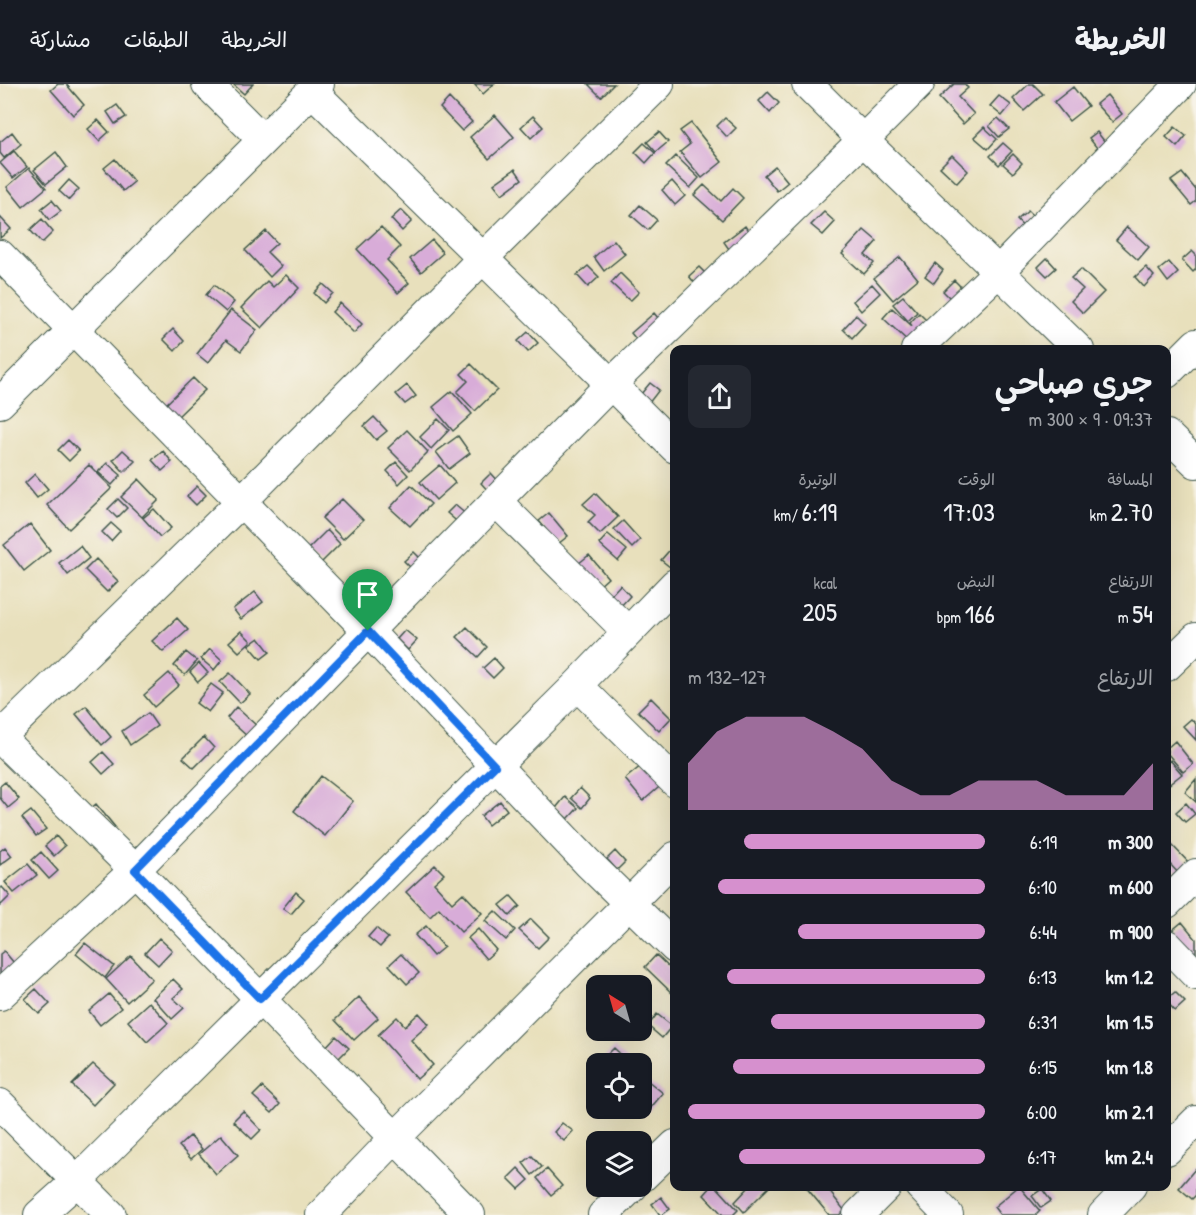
<!DOCTYPE html>
<html lang="ar">
<head>
<meta charset="utf-8">
<style>
  body { margin:0; font-family:"Patrick Hand","Playpen Sans Arabic",sans-serif; background:#242831; color:#f1f3f6; direction:rtl; height:100vh; display:flex; flex-direction:column; font-size:22px; white-space:nowrap }
  * { box-sizing:border-box; margin:0 }
  p { font-size:20px; color:#9ea1a6 }
  .icon { flex:none; width:33px; height:33px; fill:none; stroke:currentColor; stroke-width:2; stroke-linecap:round; stroke-linejoin:round }
  .map { position:relative; flex:1; overflow:hidden; direction:ltr }
  .side { position:absolute; left:670px; top:261px; width:501px; height:846px; display:flex; flex-direction:column; background:#171b24; border-radius:12px; box-shadow:0 6px 24px #0002; direction:rtl }
  .side>* { flex:none }
  .needle { width:39px; rotate:323deg }
  .fabs { position:absolute; left:586px; top:891px; display:grid; gap:12px }
  .fabs a { display:grid; place-items:center; width:66px; height:66px; border-radius:12px; background:#171b24; box-shadow:0 6px 24px #0002; font-size:30px }
  .pin { position:absolute; display:grid; place-items:center; width:51px; height:51px; color:#fff; margin:-62px -26px; border-radius:50% 50% 50% 0; rotate:-45deg; box-shadow:0 0 6px #0007 }
  .pin .icon { rotate:45deg }
  .round { display:grid; place-items:center; flex:none; width:63px; height:63px; border-radius:12px; background:#242831 }
  .head { display:flex; align-items:center; justify-content:space-between; height:102px; padding:0 18px }
  h1 { font-size:33px; font-weight:600; line-height:45px }
  .stats { display:grid; grid-template-columns:repeat(3,1fr); gap:9px; height:102px; padding:6px 18px }
  .stats div { display:grid; align-content:center }
  .stats b { font-size:26px; font-weight:600 }
  .stats small { font-size:16px; font-weight:400 }
  .stats p { font-size:16px }
  .chart { height:168px; padding:12px 18px }
  .chart p { display:flex; justify-content:space-between }
  .chart svg { width:100%; height:108px; margin-top:6px; fill:#d690ce; opacity:.7 }
  ul { padding:0 18px; list-style:none; font-size:20px }
  li { display:grid; grid-template-columns:96px 72px 1fr; align-items:center; height:45px }
  li i { height:15px; border-radius:8px; background:#d690ce }
  header { display:flex; align-items:center; gap:36px; box-sizing:border-box; height:84px; padding:0 30px; background:#171b24; border-bottom:2px solid #363941 }
  header strong { font-size:28px }
  nav { display:flex; gap:33px; margin-inline-start:auto; font-size:21px }
  .map>svg:first-child { display:block }
  .building { fill:#d8acd8 }
  .lines { fill:none; stroke-linecap:round; stroke-linejoin:round }
  .minor-casing { stroke:#3d5548; stroke-width:32 }
  .minor { stroke:#fff; stroke-width:30 }
  .route-casing { stroke:#fff; stroke-width:12 }
  .route { stroke:#1a73e8; stroke-width:8 }
</style>
</head>
<body>
<header>
<strong>الخريطة</strong>
<nav><a>الخريطة</a><a>الطبقات</a><a>مشاركة</a></nav>
</header>
<div class="map">
<svg width="1196" height="1131" viewBox="0 0 1196 1131">
  <rect width="100%" height="100%" fill="#f7f3e8"/>
  <filter id="ink" filterUnits="userSpaceOnUse"><feTurbulence type="fractalNoise" baseFrequency=".0167" numOctaves="2"/><feDisplacementMap in="SourceGraphic" scale="12" xChannelSelector="R" yChannelSelector="G"/><feConvolveMatrix kernelMatrix="1 2 1 2 8 2 1 2 1" color-interpolation-filters="sRGB"/></filter>
  <filter id="wash" filterUnits="userSpaceOnUse"><feTurbulence type="fractalNoise" baseFrequency=".008" numOctaves="4" result="noise"/><feDisplacementMap in="SourceGraphic" scale="24" xChannelSelector="R" yChannelSelector="G"/><feGaussianBlur stdDeviation="1.35" result="paint"/><feColorMatrix in="noise" values="0 0 0 0 0 0 0 0 0 0 0 0 0 0 0 0 0 1.4 0 .05"/><feComposite in="paint" operator="in"/></filter>
  <g filter="url(#wash)">
    <rect width="100%" height="100%" fill="#e8e0bc"/>
    <g id="blocks">
      <!-- building -->
      <path class="building" d="M58,0H66L84,21L73,31L51,6Z
        M235,0H253L244,10L234,1Z
        M474,0H494L483,10Z
        M588,0H614L601,13Z
        M954,0H964L968,4L958,13L974,30L963,40L939,14Z
        M1029,0H1033L1043,10L1024,27L1013,15Z
        M1073,3L1088,22L1069,37L1054,18Z
        M768,8L779,19L770,29L759,17Z
        M1107,11L1122,30L1112,38L1096,20Z
        M999,12L1011,21L1002,32L990,22Z
        M449,14L472,38L462,47L440,24Z
        M117,21L126,33L115,40L107,28Z
        M495,31L514,53L489,75L470,53Z
        M533,32L543,43L531,54L521,43Z
        M725,34L736,44L727,53L717,42Z
        M998,34L1009,45L999,53L989,42Z
        M98,36L109,48L99,57L88,45Z
        M691,39L722,78L702,94L680,68L690,60L680,47Z
        M984,43L997,55L988,65L974,53Z
        M1175,43L1186,52L1177,63L1166,53Z
        M12,48L21,60L4,74L0,69V58Z
        M659,48L668,58L656,68L647,58Z
        M1097,48L1109,63L1101,69L1089,54Z
        M644,59L655,69L646,79L635,68Z
        M1003,59L1012,67L999,81L990,72Z
        M14,67L27,83L13,94L0,79Z
        M56,68L67,83L46,100L34,86Z
        M1013,70L1022,79L1013,89L1003,80Z
        M952,71L968,87L957,99L940,83Z
        M676,72L699,94L690,104L666,82Z
        M115,75L134,98L123,107L104,84Z
        M775,82L788,98L777,107L764,91Z
        M29,84L46,104L23,123L7,103Z
        M515,85L522,95L502,110L494,100Z
        M1182,89L1196,106V117L1191,121L1171,97Z
        M69,96L79,105L69,116L59,107Z
        M672,97L685,112L675,121L662,106Z
        M704,101L721,117L733,104L743,114L722,136L694,111Z
        M52,116L61,127L49,136L41,125Z
        M640,121L657,136L648,146L631,131Z
        M401,126L412,137L402,147L391,135Z
        M1028,127L1037,136L1026,146L1017,136Z
        M824,128L835,138L823,151L811,141Z
        M0,133L11,145L0,154Z
        M42,135L53,148L42,159L30,146Z
        M745,142L752,153L731,168L724,158Z
        M381,143L400,163L387,176L409,199L398,209L357,165Z
        M1127,143L1149,163L1138,176L1116,156Z
        M864,146L877,157L865,171L874,179L864,190L842,170Z
        M266,147L277,159L267,168L281,182L270,193L245,166Z
        M432,156L443,169L421,188L410,175Z
        M614,156L625,170L604,187L594,173Z
        M1192,167L1196,171V185L1193,188L1182,176Z
        M900,173L918,195L893,216L874,194Z
        M1047,174L1056,184L1047,192L1038,183Z
        M1169,178L1178,189L1168,198L1159,186Z
        M935,179L943,186L934,199L925,192Z
        M588,182L599,193L588,203L577,191Z
        M699,183L708,192L697,202L689,192Z
        M1146,183L1154,192L1144,203L1135,193Z
        M1081,185L1104,208L1083,229L1071,217L1083,205L1071,194Z
        M620,189L639,208L630,217L611,199Z
        M286,191L299,204L262,244L241,224L267,197L273,203Z
        M954,196L965,207L954,218L943,207Z
        M323,200L333,209L324,219L314,209Z
        M872,200L880,209L861,227L853,217Z
        M214,201L234,218L226,228L206,211Z
        M903,212L917,228L908,237L893,220Z
        M340,219L362,240L354,249L332,228Z
        M892,224L912,242L910,239L919,229L929,239L910,259L883,234Z
        M231,226L257,246L241,267L226,256L208,279L197,270Z
        M654,229L662,239L639,259L631,249Z
        M856,231L865,240L852,254L843,245Z
        M173,245L184,257L175,267L163,255Z
        M528,248L538,259L528,268L518,257Z
        M471,280L497,306L475,327L457,308L468,297L461,290Z
        M193,294L205,306L175,335L163,323Z
        M650,299L659,306L645,324L636,316Z
        M407,301L416,312L405,320L396,310Z
        M452,307L472,330L453,347L433,323Z
        M374,333L387,347L376,356L364,342Z
        M438,335L449,346L431,365L420,353Z
        M407,346L428,368L410,386L388,364Z
        M458,352L470,369L449,385L436,368Z
        M68,356L79,367L69,377L58,366Z
        M123,366L135,377L124,388L113,376Z
        M163,367L172,378L162,387L152,376Z
        M396,378L408,391L399,400L387,387Z
        M107,379L121,391L112,401L98,388Z
        M89,381L112,404L69,445L47,421Z
        M440,381L455,399L436,416L420,398Z
        M491,389L500,399L490,409L481,399Z
        M35,390L48,405L37,414L25,399Z
        M139,395L159,416L142,433L121,413Z
        M411,401L431,420L410,442L390,424Z
        M197,402L206,411L196,421L187,412Z
        M595,409L618,433L600,450L588,438L595,431L583,420Z
        M118,415L127,424L117,434L108,425Z
        M342,415L363,436L343,455L322,434Z
        M455,421L468,432L461,441L447,429Z
        M154,425L171,444L160,453L143,434Z
        M549,429L568,452L558,460L539,437Z
        M623,437L640,456L632,464L614,445Z
        M111,439L120,447L111,457L102,448Z
        M30,440L50,466L24,487L4,461Z
        M327,446L340,460L320,480L307,466Z
        M608,450L627,466L618,477L599,460Z
        M675,460V487L661,476Z
        M80,462L89,474L68,491L59,479Z
        M414,468L423,477L414,487L404,477Z
        M589,471L608,494L598,503L578,480Z
        M96,475L118,497L107,508L85,486Z
        M620,501L630,512L620,523L610,512Z
        M255,508L263,518L241,535L233,525Z
        M177,534L188,546L163,568L152,557Z
        M467,543L487,563L478,573L457,553Z
        M405,546L417,556L408,566L397,555Z
        M241,547L251,557L239,568L229,558Z
        M259,554L270,568L261,575L249,561Z
        M210,565L222,576L214,586L201,575Z
        M186,568L197,577L185,591L174,582Z
        M494,574L503,584L493,594L483,584Z
        M199,579L208,589L198,598L190,588Z
        M169,589L179,601L154,623L144,611Z
        M230,589L250,610L240,619L220,598Z
        M211,600L223,609L208,628L196,619Z
        M651,614L671,634L659,647L638,627Z
        M86,622L111,653L102,661L76,630Z
        M236,623L257,642L248,653L227,634Z
        M148,629L157,642L130,661L122,647Z
        M1191,635L1196,640V656L1183,642Z
        M204,653L214,664L194,684L183,674Z
        M1175,657L1193,680L1183,688L1167,669V664Z
        M659,667L665,698L643,717L625,695Z
        M103,668L114,680L103,690L92,678Z
        M1170,676L1182,690L1167,702V679Z
        M321,692L353,717L325,752L294,727Z
        M1196,695V718L1185,708Z
        M5,698L19,715L8,724L0,714V702Z
        M580,704L590,714L582,724L571,714Z
        M565,713L578,724L568,735L556,724Z
        M500,717L507,726L488,741L481,732Z
        M1186,719L1195,730L1185,738L1176,728Z
        M96,720L115,743L104,752L85,729Z
        M31,727L46,745L36,752L22,734Z
        M56,752L65,762L54,772L45,762Z
        M1171,760L1192,782L1181,792L1167,777V764Z
        M5,763L12,772L0,781V767Z
        M615,767L625,778L617,786L607,775Z
        M41,768L58,787L49,795L32,776Z
        M28,780L37,791L14,809L5,798Z
        M435,781L444,790L434,799L452,819L463,809L482,829L461,848L439,824L430,833L406,808Z
        M2,803L10,812L0,822V805Z
        M296,808L304,815L291,830L283,824Z
        M511,812L520,822L510,832L500,821Z
        M495,827L515,846L506,856L485,837Z
        M531,835L549,853L538,864L519,846Z
        M1182,838L1196,855V878L1170,848Z
        M426,842L444,863L433,872L415,851Z
        M376,844L388,854L380,863L368,853Z
        M478,845L496,866L486,875L468,854Z
        M159,854L172,866L158,881L145,869Z
        M85,859L114,882L105,894L76,870Z
        M4,867L14,879L0,891V870Z
        M401,870L419,889L407,900L389,881Z
        M656,871L675,889V912L645,883Z
        M131,872L152,895L127,918L106,895Z
        M173,895L183,905L173,914L184,924L172,935L153,914Z
        M36,905L50,920L39,930L25,915Z
        M1175,908L1185,918L1175,927L1167,918V915Z
        M109,910L121,924L100,941L89,927Z
        M359,913L378,934L354,956L335,936Z
        M149,918L168,939L147,958L128,937Z
        M419,929L429,940L411,956L433,981L417,995L378,951L397,933L405,942Z
        M657,930L672,942L662,954L648,942Z
        M336,952L349,964L336,977L324,965Z
        M614,964L631,980H612L605,973Z
        M93,980L114,999L93,1021L72,1001Z
        M642,992L663,1009L644,1032L634,1024H642Z
        M262,1003L280,1020L272,1029L253,1012Z
        M243,1027L261,1046L252,1055L233,1037Z
        M562,1039L573,1047L564,1057L554,1048Z
        M221,1051L238,1071L216,1090L199,1070Z
        M190,1052L202,1065L191,1075L179,1062Z
        M532,1072L542,1083L532,1091L523,1079Z
        M518,1084L529,1096L519,1105L508,1094Z
        M1196,1084V1111L1192,1115L1179,1104Z
        M547,1085L562,1102L551,1111L537,1094Z
        M712,1102H716L738,1126L733,1131H723L704,1111Z
        M750,1102H770L744,1128L735,1118Z
        M805,1102H825L845,1127L839,1131H829Z
        M1019,1102L1040,1127L1036,1131H1000L994,1123Z
        M1042,1105L1051,1117L1041,1124L1032,1112Z
        M661,1113L670,1125L662,1131H660L652,1120Z"/>
    </g>
  </g>
  <g filter="url(#ink)">
    <use href="#blocks" fill-opacity="0" stroke="#3d5548" stroke-width="1.5"/>
    <g class="lines">
      <!-- minor casing -->
      <g class="minor-casing">
        <path id="minor" d="M207,0L263,56
          M807,0L863,56L1079,266
          M312,7L611,300L675,364
          M0,171L368,547L588,779L675,864
          M916,266L999,187L1181,0
          M1167,289L1196,260
          M0,319L319,0
          M1167,351L1196,379
          M496,417L628,548
          M1167,582L1196,554
          M577,601L675,698
          M0,653L241,418L482,175L659,0
          M0,654L135,786L470,1131
          M1167,819L1196,790
          M1167,861L1196,891
          M0,911L135,786L368,547L611,300L863,56L919,0
          M0,1020L111,1131
          M1167,1066L1196,1037
          M642,1093L675,1061
          M920,1102L948,1131
          M39,1131L77,1097L577,601L675,500
          M321,1131L395,1054L675,773
          M603,1131L633,1102
          M858,1131L887,1102
          M1103,1131L1131,1102"/>
      </g>
      <!-- minor -->
      <use href="#minor" class="minor"/>
    </g>
  </g>
  <g class="lines" filter="url(#ink)">
    <!-- route casing -->
    <g class="route-casing">
      <path id="route" d="M368,547L495,682L260,915L135,786Z"/>
    </g>
    <!-- route -->
    <use href="#route" class="route"/>
  </g>
</svg>
<div class="fabs">
<a><svg class="needle" viewBox="-14 -14 28 28"><path d="M0-13l5 13h-10z" fill="#e53935"/><path d="M0 13l5-13h-10z" fill="#9ea1a6"/></svg></a>
<a><svg class="icon" aria-label="locate" viewBox="0 0 24 24"><circle cx="12" cy="12" r="6"/><path d="M12 2v4M12 18v4M2 12h4M18 12h4"/></svg></a>
<a><svg class="icon" aria-label="layers" viewBox="0 0 24 24"><path d="M12 4l9 5-9 5-9-5zM3 14l9 5 9-5"/></svg></a>
</div>
<div class="pin" style="left:368px;top:547px;background:#1e9e55"><svg class="icon" aria-label="arrive" viewBox="0 0 24 24"><path d="M6 21V4h12l-3 4 3 4H6"/></svg></div>
<section class="side">
<div class="head"><div><h1>جري صباحي</h1><p>09:37 · 9 × 300 m</p></div><a class="round"><svg class="icon" aria-label="share" viewBox="0 0 24 24"><path d="M12 15V3M7 8l5-5 5 5M5 13v7h14v-7"/></svg></a></div>
<div class="stats">
<div><p>المسافة</p><b>2.70<small> km</small></b></div>
<div><p>الوقت</p><b>17:03</b></div>
<div><p>الوتيرة</p><b>6:19<small> /km</small></b></div>
</div>
<div class="stats">
<div><p>الارتفاع</p><b>54<small> m</small></b></div>
<div><p>النبض</p><b>166<small> bpm</small></b></div>
<div><p>kcal</p><b>205</b></div>
</div>
<div class="chart"><p><span>الارتفاع</span>127–132 m</p>
<svg viewBox="0 0 160 44" preserveAspectRatio="none"><path d="M0 44V25L10 12L20 6L30 6L40 6L50 12L60 19L70 32L80 38L90 38L100 32L110 32L120 32L130 38L140 38L150 38L160 25V44z"/></svg>
</div>
<ul>
<li><b>300 m</b>6:19<i style="width:81%"></i></li>
<li><b>600 m</b>6:10<i style="width:90%"></i></li>
<li><b>900 m</b>6:44<i style="width:63%"></i></li>
<li><b>1.2 km</b>6:13<i style="width:87%"></i></li>
<li><b>1.5 km</b>6:31<i style="width:72%"></i></li>
<li><b>1.8 km</b>6:15<i style="width:85%"></i></li>
<li><b>2.1 km</b>6:00<i style="width:100%"></i></li>
<li><b>2.4 km</b>6:17<i style="width:83%"></i></li>
</ul>
</section>
</div>
</body>
</html>
